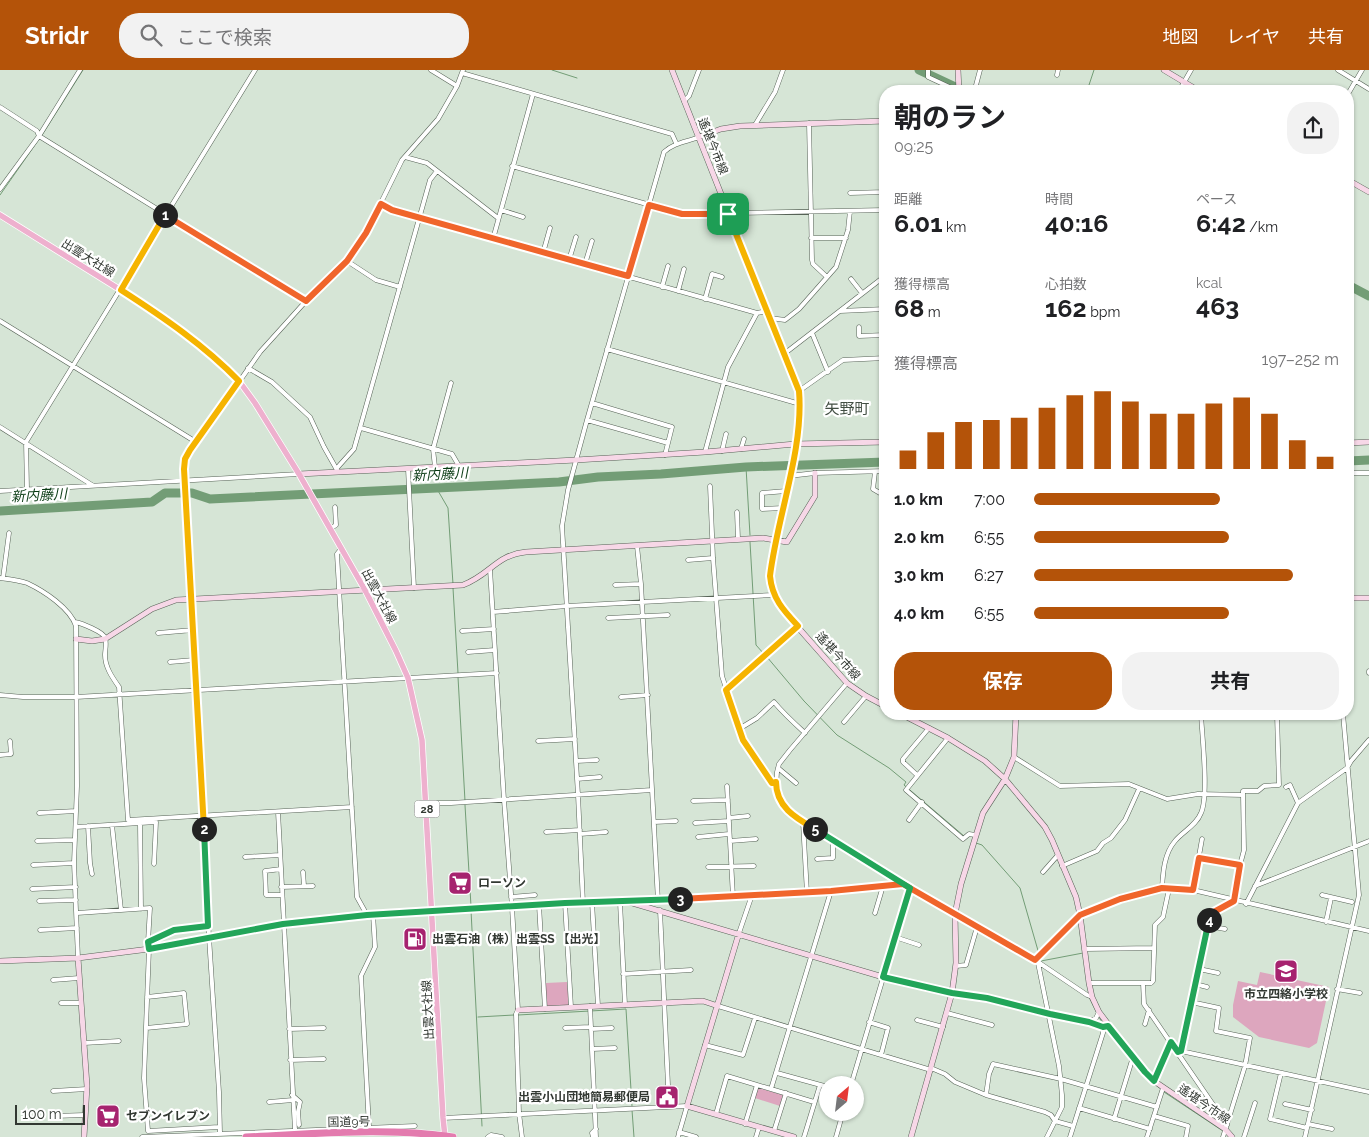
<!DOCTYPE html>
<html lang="ja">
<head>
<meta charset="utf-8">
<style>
  body { margin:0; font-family:Raleway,"Noto Sans JP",sans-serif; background:#f2f2f2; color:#202124; height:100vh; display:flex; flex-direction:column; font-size:19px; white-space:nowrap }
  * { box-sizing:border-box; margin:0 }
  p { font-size:16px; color:#757577 }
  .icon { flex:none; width:28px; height:28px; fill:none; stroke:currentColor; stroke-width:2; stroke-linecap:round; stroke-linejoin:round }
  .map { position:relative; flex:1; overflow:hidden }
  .panel { position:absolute; left:879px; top:15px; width:475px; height:635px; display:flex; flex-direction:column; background:#fff; border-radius:20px; box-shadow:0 1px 4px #0004 }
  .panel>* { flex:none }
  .needle { width:32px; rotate:28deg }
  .fabs { position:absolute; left:819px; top:1006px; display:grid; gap:10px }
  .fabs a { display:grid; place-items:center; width:45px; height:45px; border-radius:50%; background:#fff; box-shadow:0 1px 4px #0004; font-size:25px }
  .scale { position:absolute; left:15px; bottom:12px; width:70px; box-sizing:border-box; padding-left:5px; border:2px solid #323832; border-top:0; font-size:14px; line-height:18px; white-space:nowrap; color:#323832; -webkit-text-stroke:4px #fff; paint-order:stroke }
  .pin { position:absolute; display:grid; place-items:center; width:42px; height:42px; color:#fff; margin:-21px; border-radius:10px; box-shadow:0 2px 8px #0006 }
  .km { position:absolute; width:25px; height:25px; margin:-12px; border-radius:50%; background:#222; color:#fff; font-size:14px; line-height:25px; text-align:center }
  .round { display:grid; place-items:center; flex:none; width:52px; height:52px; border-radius:20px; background:#f2f2f2 }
  .overview { display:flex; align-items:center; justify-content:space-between; height:85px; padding:0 15px }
  h1 { font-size:28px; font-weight:700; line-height:38px }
  .metrics { display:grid; grid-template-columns:repeat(3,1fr); gap:8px; height:85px; padding:5px 15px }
  .metrics div { display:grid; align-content:center }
  .metrics b { font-size:25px; font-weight:700 }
  .metrics small { font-size:14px; font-weight:400 }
  .metrics p { font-size:14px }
  .chart { height:140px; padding:10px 15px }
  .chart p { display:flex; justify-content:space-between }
  .chart svg { width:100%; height:90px; margin-top:5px; stroke:#b45309; stroke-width:6 }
  .primary-button { display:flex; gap:10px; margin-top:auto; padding:10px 15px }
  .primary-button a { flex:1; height:58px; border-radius:20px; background:#b45309; color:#fff; font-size:20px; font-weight:700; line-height:58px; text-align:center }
  .primary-button a+a { background:#f2f2f2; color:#202124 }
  ul { padding:0 15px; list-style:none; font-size:16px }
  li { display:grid; grid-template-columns:80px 60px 1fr; align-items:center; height:38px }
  li i { height:12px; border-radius:6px; background:#b45309 }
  header { display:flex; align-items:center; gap:30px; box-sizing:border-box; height:70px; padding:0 25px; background:#b45309; color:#fff }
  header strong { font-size:24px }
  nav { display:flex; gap:28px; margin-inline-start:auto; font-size:18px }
  .search { width:350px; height:45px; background:#f2f2f2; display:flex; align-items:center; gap:12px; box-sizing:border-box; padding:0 18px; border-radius:20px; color:#757577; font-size:19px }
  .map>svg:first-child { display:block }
  .green { fill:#dda6be }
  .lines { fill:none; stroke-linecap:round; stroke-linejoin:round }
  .stream { stroke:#739d76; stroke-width:1 }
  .river { stroke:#739d76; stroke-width:9 }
  .street-casing { stroke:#576357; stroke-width:5 }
  .secondary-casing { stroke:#576357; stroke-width:6 }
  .primary-casing { stroke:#fff; stroke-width:7 }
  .highway-casing { stroke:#fff; stroke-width:8 }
  .street { stroke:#fff; stroke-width:4 }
  .secondary { stroke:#f7d7e7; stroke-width:5 }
  .primary { stroke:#eeb0ce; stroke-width:5.5 }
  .highway { stroke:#e37bae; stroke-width:7 }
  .split-1-casing { stroke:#fff; stroke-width:10 }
  .split-2-casing { stroke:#fff; stroke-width:10 }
  .split-3-casing { stroke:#fff; stroke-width:10 }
  .split-4-casing { stroke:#fff; stroke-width:10 }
  .split-5-casing { stroke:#fff; stroke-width:10 }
  .split-6-casing { stroke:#fff; stroke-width:10 }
  .split-1 { stroke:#f0652b; stroke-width:6 }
  .split-2 { stroke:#f5b400; stroke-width:6 }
  .split-3 { stroke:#22a559; stroke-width:6 }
  .split-4 { stroke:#f0652b; stroke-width:6 }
  .split-5 { stroke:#22a559; stroke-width:6 }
  .split-6 { stroke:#f5b400; stroke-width:6 }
  .labels { text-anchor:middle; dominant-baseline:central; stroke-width:4.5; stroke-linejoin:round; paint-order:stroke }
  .shield { fill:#fff; stroke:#707470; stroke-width:1 }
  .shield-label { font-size:11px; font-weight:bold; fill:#323832 }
  .street-label { font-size:12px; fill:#323832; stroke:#fff }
  .poi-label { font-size:12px; font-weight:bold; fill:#323832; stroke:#fff; text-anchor:start }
  .water-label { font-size:14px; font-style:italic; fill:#0b3c15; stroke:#fff }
  .quarter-label { font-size:15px; fill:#434f44; stroke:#fff }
</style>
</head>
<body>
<header>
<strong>Stridr</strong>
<div class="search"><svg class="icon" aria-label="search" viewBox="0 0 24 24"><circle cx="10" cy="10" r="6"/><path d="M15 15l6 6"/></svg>ここで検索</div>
<nav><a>地図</a><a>レイヤ</a><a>共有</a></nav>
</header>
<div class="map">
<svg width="1369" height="1067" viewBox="0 0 1369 1067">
  <rect width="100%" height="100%" fill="#d6e5d6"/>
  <!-- green -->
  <path class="green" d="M1260,902L1329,917L1317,973L1309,978L1259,967L1233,947V935L1238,911L1257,915Z
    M567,912L569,935L549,937L546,934V913Z
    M758,1018L783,1025L780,1036L755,1028Z"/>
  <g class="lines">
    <!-- stream -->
    <path class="stream" d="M552,0L577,8
      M1087,21L1094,0
      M0,125L44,62L83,0
      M746,397L750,465
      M437,419L448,438L453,514
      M750,472L756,575L764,584
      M453,518L458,603
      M767,587L804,631L837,665L889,698L906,712L904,715L964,766
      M458,607L465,731
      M465,735L471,836
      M976,773L982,775L1020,818L1041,891L1083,883
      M471,840L482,1056
      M1090,929L1097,943
      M518,945L626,939L632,1036
      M478,947L514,945
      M1099,947L1103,954
      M1106,957L1131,989
      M1133,993L1148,1009L1161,1019
      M1164,1022L1223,1061
      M632,1040L634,1067"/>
    <!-- river -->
    <path class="river" d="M919,0L964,21
      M1348,215L1369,226
      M1348,391L1369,390
      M0,441L152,432L165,423H192L210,429L559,412L598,407L661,404L746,397L885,392"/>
    <!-- street casing -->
    <g class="street-casing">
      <path id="street" d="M431,0L457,16
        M928,0V7L958,21
        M1338,0L1369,19
        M462,3L672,64L676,73
        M1057,5L1058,0
        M975,19L980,0
        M1179,21L1191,0
        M1348,24L1362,0
        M684,31L689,26L699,0
        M0,37L37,61L39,66L306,231
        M809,53L812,190L813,194L827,207
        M755,55L775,22L783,0
        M405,87L427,93L498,148
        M512,96L682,144L885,140
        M885,108V132
        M0,119L39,66L80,0
        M850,123L885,122
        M381,134L392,140L757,243L767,241
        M501,140L523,147
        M811,168H846
        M493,169L533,24
        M543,183L550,158
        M569,190L576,167
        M347,191L376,210L400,217
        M585,194L592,171
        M851,209L862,223
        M662,217L668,196
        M678,221L684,199
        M705,229L712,204L722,207
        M840,241L885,239
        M770,248L785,250L799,239L836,197L848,160L850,141
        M0,251L196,372
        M859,257V266L885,265
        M812,263L828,302
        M607,279L800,334
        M784,284L885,206
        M248,298L272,312L310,347L324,377L337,400
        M799,321L843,290L885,288
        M592,333L672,357L665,385
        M587,350L668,373
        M0,357L92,415
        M361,358L452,384L459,396
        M741,379L744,369
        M722,381L726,364
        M705,382L728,297L757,243
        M435,397L433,379L451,313
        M337,398L354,379L430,110L437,101
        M408,399L414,518
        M875,402L873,419L885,426
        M1348,403H1369
        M789,406L815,403L885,401
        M710,416L713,488L722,606L743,669L772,713L777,712
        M27,419L26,372L255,0
        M0,421L299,404
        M783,438L762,439V423L786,421
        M737,442L738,469
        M330,459L336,455L335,437
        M637,476L641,514L658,831
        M341,479L337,484L357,827L367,845
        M688,490L713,488
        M490,499L504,730L512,837L518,940L516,944L519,1043L522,1067
        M0,508C9,509 19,510 27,513C44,521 70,538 76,556L77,716L74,793L78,888
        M3,508L9,463
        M615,515L641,514
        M493,542L567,536L773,525
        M608,548L668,545
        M75,552C81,553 104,562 105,568C107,573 105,580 105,585C105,597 112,607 119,617L128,750L352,737
        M462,561L494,559
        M158,563L193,560
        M1348,565V528
        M468,582L495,580
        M170,592L194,590
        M1369,601V603
        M847,613L790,680L779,694L777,702L776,716L780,732L789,743L803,752L906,816L1038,892L1087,925L1092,927
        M726,620L798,556
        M0,625L23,627H76L497,603
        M621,627L648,625
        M844,652L866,626
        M739,659L757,648L774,632C784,644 794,653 805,663
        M948,668L906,720L963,769L969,764L975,765
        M538,671L575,669
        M0,685L11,684L10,671
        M1014,687L1060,716L1129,714L1167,729L1198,724L1243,725L1244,780L1240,795
        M576,691L597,690
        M778,698L796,713
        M917,705L903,692V689L929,658
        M577,709L600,707
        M727,716L733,827
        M1286,717L1290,715L1298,733
        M1243,725V721H1258L1264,716L1279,715L1277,644
        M693,731L728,730
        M427,733H451L652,720
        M278,742L295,1060
        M39,743L76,741
        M729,748L748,746
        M909,750L922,732
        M654,752L676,751
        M803,752L807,823
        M695,753L729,751
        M140,754L141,839
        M112,755L121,840
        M88,756L90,793L92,804
        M76,757L156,752L154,794
        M546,762L580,760
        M580,764L606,762
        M698,767L729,764
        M37,771L75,770
        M730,771L756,769
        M245,787L280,785
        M1199,788L1240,795L1234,831
        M817,789L833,788V770
        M33,795L74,793
        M1062,796L1097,781L1103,773L1111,768L1125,750L1139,719
        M708,797L754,796
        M281,799L265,801L266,825H282
        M303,802L304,816
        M1043,802L1058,785
        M1255,816L1369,771
        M281,817L313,816
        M1162,818C1163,802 1164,784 1175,771C1183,761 1196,756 1201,743C1209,726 1202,665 1201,644
        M32,819L76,817
        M1193,820L1202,769
        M1322,825L1352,832
        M511,827L535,825
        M39,831L76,830
        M1234,831L1225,834L1210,845L1181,981L1369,1022
        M592,832L598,936
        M620,832L625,935
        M631,832L831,821L903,813
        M565,833L571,937
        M583,833L578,725L562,456L568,420L587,350L664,82C675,72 687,72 699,67
        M1246,834L1298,733L1347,698L1351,691L1369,670
        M539,835L545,939
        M660,840L669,1037
        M77,843L150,838L148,872
        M875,843L883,816
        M1326,852L1331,828
        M208,856C192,857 157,860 147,875L149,879L144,1008L148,1061L219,1057
        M1208,856L1225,859
        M40,860L77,858
        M739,863L752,825
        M895,867L919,875
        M1085,879L1154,878
        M1035,890L1073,850L1080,845L1120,829L1162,818L1193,820L1369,861
        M1038,893L1059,996L1062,1025V1037L1047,1067
        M956,896L966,895L977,857
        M1199,899L1218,903
        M623,904L691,900
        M53,910L79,908
        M1089,913H1151L1153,911L1155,855L1163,847L1169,819
        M1143,913L1144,934L1227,1055
        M1195,914L1207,917
        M1337,919L1360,923
        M1191,932L1219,938L1216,961L1250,968L1245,996L1223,1067
        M61,933H81
        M590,936L596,1067
        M718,936L931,1000
        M947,943L992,955
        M917,950L943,957
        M869,952L888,958L881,985
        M1089,952L1096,948L1099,942
        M1145,954L1149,940
        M146,958L187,954L184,923L147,927
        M565,958L591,957
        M289,959L324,958
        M591,959L612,958
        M84,973L119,971
        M705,975L743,985L755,948
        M592,979L615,978
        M290,990L324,989
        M931,998L945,1004L955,1012L986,1025L1045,1042L1051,1045L1055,1051L1073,1056
        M777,1003L828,1017
        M1281,1003L1270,1049L1307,1058
        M1154,1011L1171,972
        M851,1015L910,818
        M771,1019L814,1032
        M53,1021L87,1019
        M292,1025L300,1032L298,1042L299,1055
        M986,1025L989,1004L993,994L1061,1009L1157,1037
        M269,1032L293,1030
        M1285,1034L1312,1040
        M1079,1038L1150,1059
        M716,1044L727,1006L757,1015
        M54,1046L85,1045
        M1154,1046L1188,1056L1186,1067
        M443,1048L687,1036L678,1067
        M1114,1049L1133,987
        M745,1054L757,1015L771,1019L831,821
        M1308,1054L1332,1059
        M369,1057L361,906L375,877L373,844
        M774,1061L786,1023
        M679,1062L696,1067
        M220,1063L219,1022L209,867L203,746L185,443L184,399L185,389L260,282L306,231L347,191L366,163L402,90L438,49L457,16L463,0
        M142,1067L415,1056
        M488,1067L491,1065L502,1067
        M593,1067L592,1063L596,1059
        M756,1067L759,1057
        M804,1067L820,1015
        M836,1067L843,1042
        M1070,1067L1103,963V957
        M1147,1067L1163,1018
        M1244,1067L1255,1033
        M1305,1067L1359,825L1343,644"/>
    </g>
    <!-- secondary casing -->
    <g class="secondary-casing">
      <path id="secondary" d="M672,0L799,321L800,334L795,378L771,493C769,510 772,522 780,537L847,613L866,626L885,636
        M958,0L959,21
        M1164,0L1199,21
        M699,67L721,59L740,56L885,51
        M1348,110L1369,122
        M1348,373L1369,372
        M299,404L576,390L705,382L795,374L885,372
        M1348,528H1369
        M76,569L92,571L105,569L152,539L176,530L463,515C490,505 496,485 526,482L763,468L787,472L815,426V403
        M901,644L948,668L985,691L1005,709L1045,757L1052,770L1076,827L1080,845L1089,913L1092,927L1099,942L1133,987L1154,1011L1225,1059L1232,1067
        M739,863L687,1036L794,1067
        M78,888L87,1016L84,1067
        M0,891L78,888L149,879L283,854L367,845L565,833L629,832L883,907L952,923L987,928L1050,945L1089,952L1103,957L1108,955
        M518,940L703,931L718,936
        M911,1067L952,923L956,893L955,844L961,814L983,743L1005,709L1014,687L1016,644"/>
    </g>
    <!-- primary casing -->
    <g class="primary-casing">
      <path id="primary" d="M0,145L164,247L200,275L239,311L255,333L299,404L365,520L396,581L408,608L422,670L443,1048L445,1067"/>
    </g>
    <!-- highway casing -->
    <g class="highway-casing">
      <path id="highway" d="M246,1067C315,1064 385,1057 453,1067"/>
    </g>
    <!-- street -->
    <use href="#street" class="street"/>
    <!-- secondary -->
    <use href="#secondary" class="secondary"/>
    <!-- primary -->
    <use href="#primary" class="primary"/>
    <!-- highway -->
    <use href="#highway" class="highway"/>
  </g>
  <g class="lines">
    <!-- split-1 casing -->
    <g class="split-1-casing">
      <path id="split-1" d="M165,145L306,231L347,191L366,163L381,134L392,140L628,206L649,135L682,144H728"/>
    </g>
    <!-- split-2 casing -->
    <g class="split-2-casing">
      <path id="split-2" d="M165,145L121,220C163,247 204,275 239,311L190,380L185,389L184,399L204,759"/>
    </g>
    <!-- split-3 casing -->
    <g class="split-3-casing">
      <path id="split-3" d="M204,759L208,856L174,860L148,872L149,879L283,854L367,845L565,833L680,829"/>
    </g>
    <!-- split-4 casing -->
    <g class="split-4-casing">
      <path id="split-4" d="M680,829L831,821L903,814L1035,890L1080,845L1120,829L1162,818L1193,820L1199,788L1240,795L1234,831L1212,843L1209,850"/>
    </g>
    <!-- split-5 casing -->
    <g class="split-5-casing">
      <path id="split-5" d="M815,759L910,818L883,907L952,923L987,928L1050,944L1089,952L1103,957L1108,956L1145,1002L1154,1011L1171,972L1178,982L1181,981L1209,850"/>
    </g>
    <!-- split-6 casing -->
    <g class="split-6-casing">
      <path id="split-6" d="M728,144L799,321C804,379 777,447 770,506C772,528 783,540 798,556L726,620L743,670L772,713L776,712C776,737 796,748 815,759"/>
    </g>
    <!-- split-1 -->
    <use href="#split-1" class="split-1"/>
    <!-- split-2 -->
    <use href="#split-2" class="split-2"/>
    <!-- split-3 -->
    <use href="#split-3" class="split-3"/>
    <!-- split-4 -->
    <use href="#split-4" class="split-4"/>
    <!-- split-5 -->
    <use href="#split-5" class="split-5"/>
    <!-- split-6 -->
    <use href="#split-6" class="split-6"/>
  </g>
  <!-- icons -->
  <defs>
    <g id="supermarket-square" transform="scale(1.25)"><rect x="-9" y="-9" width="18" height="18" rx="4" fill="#a6236f" stroke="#fff"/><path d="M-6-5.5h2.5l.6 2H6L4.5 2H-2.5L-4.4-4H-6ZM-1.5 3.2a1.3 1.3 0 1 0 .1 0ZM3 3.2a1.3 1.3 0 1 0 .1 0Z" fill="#fff"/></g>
    <g id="fuel-square" transform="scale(1.25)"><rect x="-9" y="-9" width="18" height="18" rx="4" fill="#a6236f" stroke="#fff"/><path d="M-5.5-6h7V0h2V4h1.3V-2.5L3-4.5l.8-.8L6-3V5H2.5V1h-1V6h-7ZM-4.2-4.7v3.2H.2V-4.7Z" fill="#fff"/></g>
    <g id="school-square" transform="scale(1.25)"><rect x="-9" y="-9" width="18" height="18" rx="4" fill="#a6236f" stroke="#fff"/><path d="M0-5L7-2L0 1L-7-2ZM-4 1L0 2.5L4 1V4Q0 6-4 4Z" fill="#fff"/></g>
    <g id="civic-square" transform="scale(1.25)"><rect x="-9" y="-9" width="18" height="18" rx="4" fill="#a6236f" stroke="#fff"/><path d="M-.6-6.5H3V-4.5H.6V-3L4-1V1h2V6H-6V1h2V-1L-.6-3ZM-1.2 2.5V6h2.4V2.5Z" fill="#fff"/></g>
  </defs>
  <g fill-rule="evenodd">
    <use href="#supermarket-square" x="460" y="813"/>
    <use href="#fuel-square" x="415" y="869"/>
    <use href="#school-square" x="1286" y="901"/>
    <use href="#civic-square" x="667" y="1027"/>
    <use href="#supermarket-square" x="108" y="1046"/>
  </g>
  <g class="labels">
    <!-- shield labels -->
    <rect class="shield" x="414.5" y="730.5" width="25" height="17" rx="4"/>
    <g class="shield-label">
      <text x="427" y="739">28</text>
    </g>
    <!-- street labels -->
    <g class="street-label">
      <text transform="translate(713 76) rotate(68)">遙堪今市線</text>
      <text transform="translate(88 188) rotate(32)">出雲大社線</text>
      <text transform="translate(379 526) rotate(62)">出雲大社線</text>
      <text transform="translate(838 586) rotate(48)">遙堪今市線</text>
      <text transform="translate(428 940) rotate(-93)">出雲大社線</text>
      <text transform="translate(1204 1034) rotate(34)">遙堪今市線</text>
      <text transform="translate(349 1052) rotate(-1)">国道9号</text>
    </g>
    <!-- poi labels -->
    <g class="poi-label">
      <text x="478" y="813">ローソン</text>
      <text x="432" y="869">出雲石油（株）出雲SS 【出光】</text>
      <text x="1286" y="924" text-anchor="middle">市立四絡小学校</text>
      <text x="650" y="1027" text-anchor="end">出雲小山団地簡易郵便局</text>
      <text x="126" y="1046">セブンイレブン</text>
    </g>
    <!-- water labels -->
    <g class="water-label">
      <text transform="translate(440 404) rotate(-3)">新内藤川</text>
      <text transform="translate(39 425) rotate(-3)">新内藤川</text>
    </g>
    <!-- quarter labels -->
    <g class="quarter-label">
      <text x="847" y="339">矢野町</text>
    </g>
  </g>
</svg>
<div class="fabs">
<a><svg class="needle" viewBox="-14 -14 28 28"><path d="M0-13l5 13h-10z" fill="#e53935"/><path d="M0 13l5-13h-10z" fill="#757577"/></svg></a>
</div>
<div class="scale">100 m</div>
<div class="pin" style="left:728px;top:144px;background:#1e9e55"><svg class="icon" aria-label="arrive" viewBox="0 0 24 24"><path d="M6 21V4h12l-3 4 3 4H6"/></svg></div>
<b class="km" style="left:165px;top:145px">1</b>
<b class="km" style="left:204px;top:759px">2</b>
<b class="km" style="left:680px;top:829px">3</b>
<b class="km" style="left:1209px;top:850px">4</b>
<b class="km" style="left:815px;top:759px">5</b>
<section class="panel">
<div class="overview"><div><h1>朝のラン</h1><p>09:25</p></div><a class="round"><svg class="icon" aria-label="share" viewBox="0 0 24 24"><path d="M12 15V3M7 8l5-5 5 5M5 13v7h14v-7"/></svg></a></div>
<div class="metrics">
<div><p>距離</p><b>6.01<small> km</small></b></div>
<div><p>時間</p><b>40:16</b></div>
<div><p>ペース</p><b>6:42<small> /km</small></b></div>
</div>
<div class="metrics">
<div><p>獲得標高</p><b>68<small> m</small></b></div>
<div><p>心拍数</p><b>162<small> bpm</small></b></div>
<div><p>kcal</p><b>463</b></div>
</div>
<div class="chart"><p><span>獲得標高</span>197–252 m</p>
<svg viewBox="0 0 160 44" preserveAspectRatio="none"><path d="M5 44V35M15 44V26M25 44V21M35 44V20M45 44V19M55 44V14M65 44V8M75 44V6M85 44V11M95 44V17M105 44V17M115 44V12M125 44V9M135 44V17M145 44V30M155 44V38"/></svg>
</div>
<ul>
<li><b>1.0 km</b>7:00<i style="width:61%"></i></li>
<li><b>2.0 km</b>6:55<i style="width:64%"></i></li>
<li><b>3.0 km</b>6:27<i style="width:85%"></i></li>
<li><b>4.0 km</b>6:55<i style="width:64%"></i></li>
</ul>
<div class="primary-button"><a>保存</a><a>共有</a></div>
</section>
</div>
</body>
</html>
